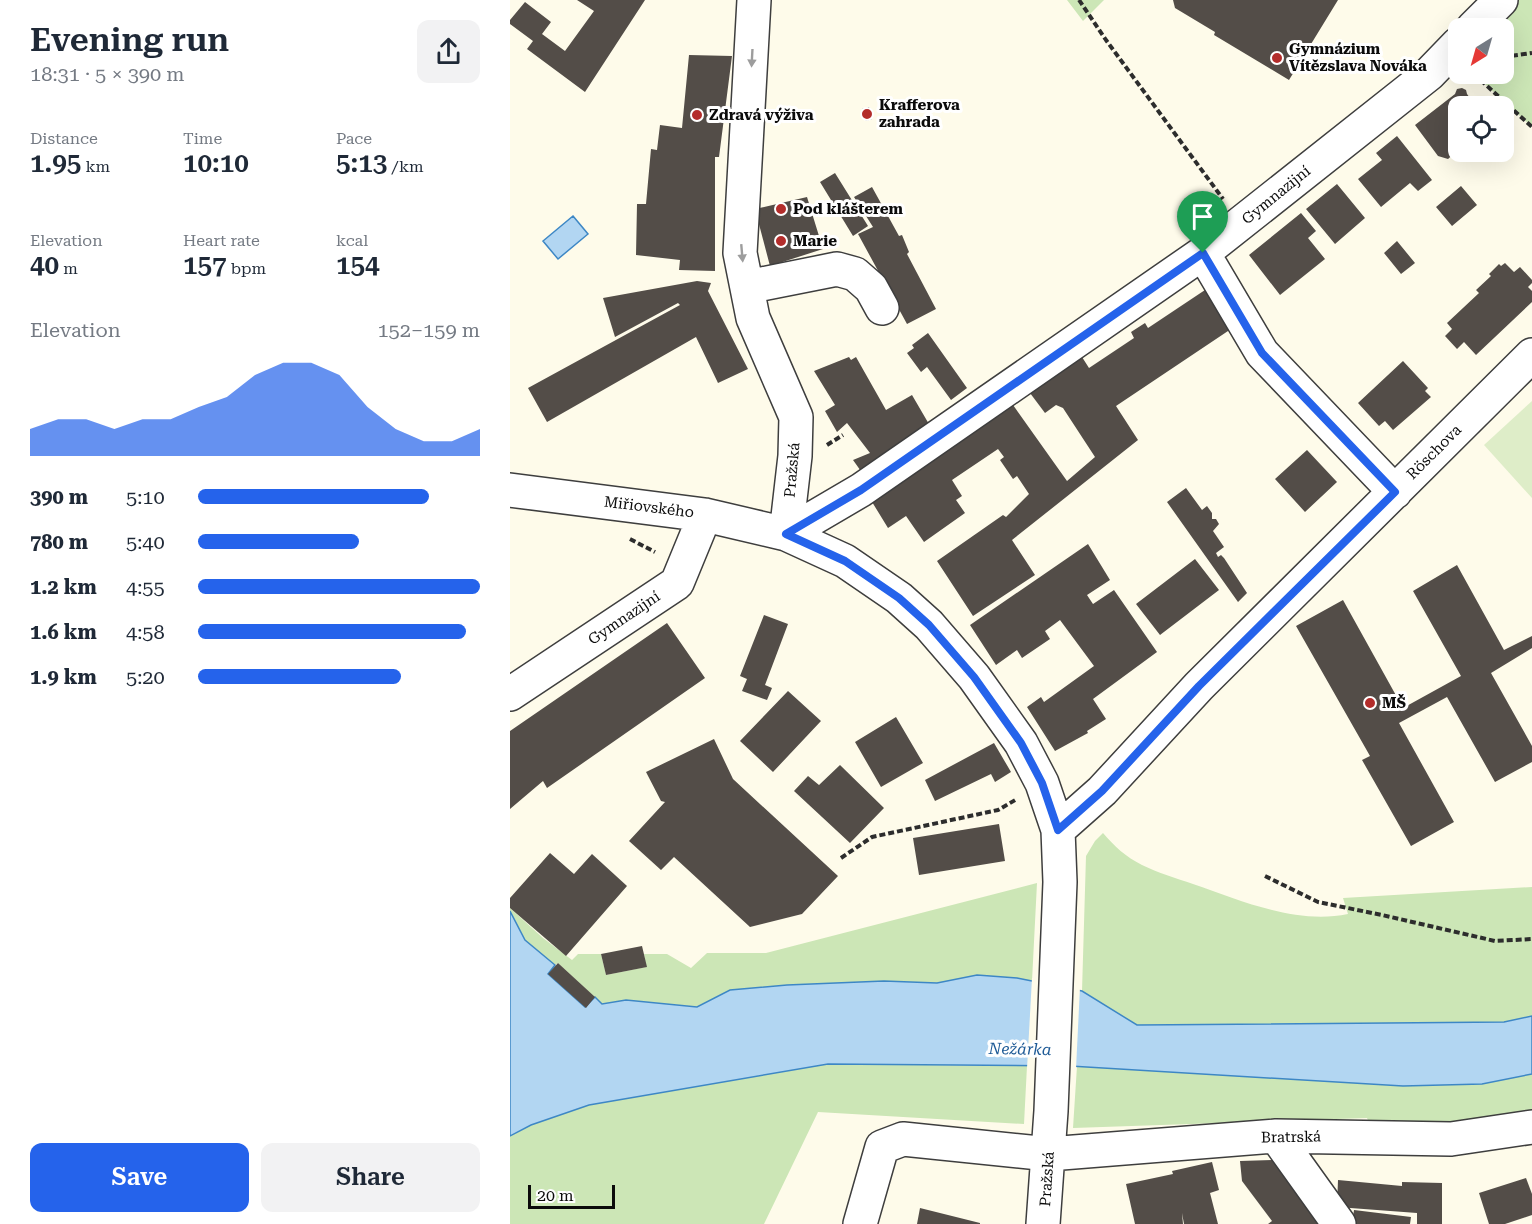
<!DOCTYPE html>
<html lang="en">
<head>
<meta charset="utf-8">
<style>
  body { margin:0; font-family:"Roboto Serif",serif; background:#f2f2f3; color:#1f2937; height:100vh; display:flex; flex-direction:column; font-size:22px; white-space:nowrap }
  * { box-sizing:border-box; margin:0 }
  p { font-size:20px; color:#747a83 }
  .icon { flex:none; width:33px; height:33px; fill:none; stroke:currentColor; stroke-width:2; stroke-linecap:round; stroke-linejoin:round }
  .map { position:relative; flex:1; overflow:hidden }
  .panel { display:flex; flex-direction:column; background:#fff; width:510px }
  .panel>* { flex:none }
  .needle { width:39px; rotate:217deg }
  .fabs { position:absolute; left:938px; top:18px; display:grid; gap:12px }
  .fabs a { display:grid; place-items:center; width:66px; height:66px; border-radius:12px; background:#fff; box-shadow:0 6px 24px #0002; font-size:30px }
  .scale { position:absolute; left:18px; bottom:15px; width:87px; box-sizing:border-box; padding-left:6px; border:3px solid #0b0b0b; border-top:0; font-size:16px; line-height:21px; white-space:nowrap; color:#0b0b0b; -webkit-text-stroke:4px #fff; paint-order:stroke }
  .pin { position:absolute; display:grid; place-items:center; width:51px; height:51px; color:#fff; margin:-62px -26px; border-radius:50% 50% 50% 0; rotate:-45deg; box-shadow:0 0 6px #0007 }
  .pin .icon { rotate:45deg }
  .round { display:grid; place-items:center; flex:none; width:63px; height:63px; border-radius:12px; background:#f2f2f3 }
  .head { display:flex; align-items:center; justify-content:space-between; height:102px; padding:0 30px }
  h1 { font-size:33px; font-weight:600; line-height:45px }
  .figures { display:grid; grid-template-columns:repeat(3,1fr); gap:9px; height:102px; padding:6px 30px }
  .figures div { display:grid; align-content:center }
  .figures b { font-size:26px; font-weight:600 }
  .figures small { font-size:16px; font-weight:400 }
  .figures p { font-size:16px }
  .chart { height:168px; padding:12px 30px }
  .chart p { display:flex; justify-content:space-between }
  .chart svg { width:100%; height:108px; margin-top:6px; fill:#2563eb; opacity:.7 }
  .primary-button { display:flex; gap:12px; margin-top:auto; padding:12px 30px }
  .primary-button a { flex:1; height:69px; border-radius:12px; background:#2563eb; color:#fff; font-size:24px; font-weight:600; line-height:69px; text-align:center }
  .primary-button a+a { background:#f2f2f3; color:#1f2937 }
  ul { padding:0 30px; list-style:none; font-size:20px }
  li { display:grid; grid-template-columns:96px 72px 1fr; align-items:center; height:45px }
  li i { height:15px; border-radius:8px; background:#2563eb }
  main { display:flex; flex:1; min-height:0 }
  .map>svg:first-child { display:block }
  .green { fill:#cce6b6 }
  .pitch { fill:#deedc8 }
  .water { fill:#b2d6f2; stroke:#3d87c5; stroke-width:1.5 }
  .pier { fill:#fefbea }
  .building { fill:#534d48 }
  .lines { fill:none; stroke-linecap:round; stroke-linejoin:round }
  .minor-casing { stroke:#3e3e3e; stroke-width:36 }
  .path { stroke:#2d2d2d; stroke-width:4; stroke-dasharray:6 3; stroke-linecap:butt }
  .minor { stroke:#fff; stroke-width:33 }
  .oneway { fill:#9d9d9d }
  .route-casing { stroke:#fff; stroke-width:12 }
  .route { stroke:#2563eb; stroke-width:8 }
  .poi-dot { fill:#b32d2b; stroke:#fff; stroke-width:2 }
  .labels { text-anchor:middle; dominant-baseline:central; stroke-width:6; stroke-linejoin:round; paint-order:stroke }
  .poi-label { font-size:15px; font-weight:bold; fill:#0b0b0b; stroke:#fff; text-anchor:start }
  .street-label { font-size:15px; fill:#0b0b0b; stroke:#fff }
  .water-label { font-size:16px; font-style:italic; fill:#1c5995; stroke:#fff }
</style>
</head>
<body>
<main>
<section class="panel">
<div class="head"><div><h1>Evening run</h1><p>18:31 · 5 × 390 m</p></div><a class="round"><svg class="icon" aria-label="share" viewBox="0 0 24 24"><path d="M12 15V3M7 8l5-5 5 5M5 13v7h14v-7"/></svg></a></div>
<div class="figures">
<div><p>Distance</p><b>1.95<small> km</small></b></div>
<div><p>Time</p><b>10:10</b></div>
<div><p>Pace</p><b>5:13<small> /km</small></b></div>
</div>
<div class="figures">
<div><p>Elevation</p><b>40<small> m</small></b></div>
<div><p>Heart rate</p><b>157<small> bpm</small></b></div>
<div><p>kcal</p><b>154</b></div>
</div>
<div class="chart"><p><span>Elevation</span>152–159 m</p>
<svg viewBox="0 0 160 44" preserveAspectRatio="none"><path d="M0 44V33L10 29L20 29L30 33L40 29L50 29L60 24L70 20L80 11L90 6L100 6L110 11L120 24L130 33L140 38L150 38L160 33V44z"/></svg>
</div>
<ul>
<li><b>390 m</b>5:10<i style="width:82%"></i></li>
<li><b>780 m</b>5:40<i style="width:57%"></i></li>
<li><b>1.2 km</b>4:55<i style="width:100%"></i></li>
<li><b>1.6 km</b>4:58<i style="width:95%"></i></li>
<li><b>1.9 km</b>5:20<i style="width:72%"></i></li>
</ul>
<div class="primary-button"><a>Save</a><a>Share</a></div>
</section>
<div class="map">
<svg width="1022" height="1224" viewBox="0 0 1022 1224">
  <rect width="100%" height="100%" fill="#fefbea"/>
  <!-- green -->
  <path class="green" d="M557,0H594L573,21Z
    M991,0H1022V127L964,74H993V28H963Z
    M593,833C604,846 616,857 632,865C648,873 666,878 683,884C732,901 787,925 838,914L833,898L1022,887V1016L994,1022L627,1025L572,991L576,856L585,841Z
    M527,883L522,981L467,975L427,983L374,981L277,985L220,990L188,1007L116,1000L92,1004L48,963L45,965L15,940L0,911V908L33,938L62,960L68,954H91L96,975L136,967L134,954H157L181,968L197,953H256Z
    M318,1064L517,1066L514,1124L308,1112L254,1224H0V1136L21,1125L79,1105Z
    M567,1066L893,1086L972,1084L1022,1074V1110L943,1123L860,1125L857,1118L563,1128Z"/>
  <!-- pitch -->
  <path class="pitch" d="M1022,401V498L974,445Z"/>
  <!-- water -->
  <path class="water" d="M63,216L78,234L48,259L33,241Z
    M0,911L15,940L45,965L38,974L75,1007L85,997L92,1004L116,1000L187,1007L220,990L277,985L374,981L427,983L467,975L507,978L572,991L627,1025L994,1022L1022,1016V1074L972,1084L893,1086L560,1066L318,1064L79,1105L21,1125L0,1136Z"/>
  <!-- pier -->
  <path class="pier" d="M522,978L570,987L566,1069H517Z"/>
  <!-- building -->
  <path class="building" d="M67,0H135L75,92L17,49L23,41L0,24V20L15,2L41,22L32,34L55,51L84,11Z
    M663,0H828L779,80L704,35L705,32L665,8Z
    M179,55L222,56L209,157H205V271L169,270L170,260L126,255L127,204H136L141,149L147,150L150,125L172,128Z
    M952,88L956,90L957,94L966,106H948V150L938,159L928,156L905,125L945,94L947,89Z
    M359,107L362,119L356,121L352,109Z
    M887,136L922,180L908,191L900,183L871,207L848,179L872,160L866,153Z
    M325,173L358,226L343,236L310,182Z
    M827,184L855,218L825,244L796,209Z
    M951,186L967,205L942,226L926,207Z
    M362,187L389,236L392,235L399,252L397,254L426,309L397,324L348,234L363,227L344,197Z
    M297,197L313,249L260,266L245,209Z
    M688,207L697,220L682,230L672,217Z
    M791,213L806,231L798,238L815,259L770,295L739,255Z
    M887,241L905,263L891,274L874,253Z
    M995,263L1004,272L1010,267L1022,280V283L1018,287L1022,291V302L966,355L954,342L947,349L935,336L942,329L937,323L969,293L966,290L981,276L979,274L989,264L991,266Z
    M187,281L201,283L198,291L238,369L208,383L186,337L37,422L18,388L170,305L168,303L105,337L93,298Z
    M695,290L721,329L606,406L628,440L502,540L525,575L463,616L427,561L493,515L496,517L519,494L507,476L503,479L490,460L494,457L488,449L442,480L452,496L446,500L455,513L414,542L396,516L378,528L359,497L503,405L557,481L585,457L553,408L546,405L535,413L520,393L572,357L579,368L624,338L621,332L635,323L638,328Z
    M418,333L457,388L441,400L417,367L411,372L397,353L404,348L402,345Z
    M339,357L341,360L346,357L376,410L402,395L423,431L353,474L343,460L360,453L337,423L327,432L315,411L325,405L304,371Z
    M893,361L918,388L915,391L921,397L883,430L875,421L869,426L848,403Z
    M797,450L827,482L795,512L765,479Z
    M676,488L692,510L697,506L702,513V519H706L709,524L703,531L714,547L706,553L708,557L711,555L714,558L737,593L728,602L657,502Z
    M578,544L600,580L577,595L583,604L604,590L647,652L583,699L596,719L577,731L578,733L545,751L517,707L531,697L534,702L584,666L550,620L535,631L540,639L512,658L507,650L486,665L460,625Z
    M685,559L709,590L650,635L626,604Z
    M947,565L994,650L1022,636V648L981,673L1022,746V762L985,782L937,697L889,723L944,822L901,846L852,760L860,756L786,626L833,600L893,708L951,676L903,591Z
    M254,615L278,624L255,685L262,688L257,700L232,691L237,679L230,676Z
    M157,623L195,678L37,788L33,781L0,809V731Z
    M278,691L311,721L263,772L230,741Z
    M386,717L413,763L371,787L345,742Z
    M204,739L223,779L328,876L292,914L240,927L164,857L151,870L119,841L155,802L151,801L136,772Z
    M484,743L501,772L485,782L481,774L425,801L415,780Z
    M330,765L374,808L340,843L284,791L298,776L309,785Z
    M489,824L495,861L409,875L403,838Z
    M40,853L64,874L82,854L117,886L56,956L0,908V898Z
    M132,946L137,967L96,975L91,954Z
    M48,963L85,997L76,1008L38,974Z
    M764,1160L811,1224H758L762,1221L732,1181L730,1161Z
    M702,1162L709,1190L700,1193L708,1224H674L672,1213L673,1224H625L616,1184L663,1174L662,1171Z
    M1016,1178L1022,1194V1215L995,1224H979L969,1193Z
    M828,1180L892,1186V1182L932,1183V1224H907V1213L827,1207Z
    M410,1208L470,1223V1224H407Z
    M844,1210L901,1217L900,1224H842Z"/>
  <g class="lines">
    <!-- minor casing -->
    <g class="minor-casing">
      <path id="minor" d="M244,0L230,253L243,318L286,417L285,456L276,534
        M963,28L991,0
        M693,253L752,353L885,492
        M237,287L327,269L345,274L361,288L372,308
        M0,490L195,515L276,534L335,561L389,598L419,625L464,677L511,743L532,783L548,830L550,882L541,1111L533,1224
        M276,534L351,490L693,253L919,74L948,44
        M0,694L167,583L195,515
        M548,830L592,791L689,686L1022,355
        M766,1136L829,1224
        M350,1224L372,1147L393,1139L539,1154L766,1136L941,1139L1022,1127"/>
    </g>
    <!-- path -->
    <path class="path" d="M569,0L596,40L713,199
      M993,57L1022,53
      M964,74L1022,127
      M317,445L333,435
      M120,539L145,552
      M331,858L362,837L488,810L507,799
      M755,876L808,902L872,915L985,941L1022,939"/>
    <!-- minor -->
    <use href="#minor" class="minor"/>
  </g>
  <!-- one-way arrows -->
  <defs><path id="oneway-solid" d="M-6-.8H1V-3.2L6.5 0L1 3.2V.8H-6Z" transform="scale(1.5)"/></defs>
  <g class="oneway">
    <use href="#oneway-solid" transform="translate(242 58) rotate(93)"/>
    <use href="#oneway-solid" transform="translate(232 253) rotate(85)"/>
  </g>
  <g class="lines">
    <!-- route casing -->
    <g class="route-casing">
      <path id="route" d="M693,253L752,353L885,492L689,686L592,791L548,830L532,783L511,743L464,677L419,625L389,598L335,561L276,534L351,490Z"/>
    </g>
    <!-- route -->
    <use href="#route" class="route"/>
  </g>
  <!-- markers -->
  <g class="poi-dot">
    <circle cx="767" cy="58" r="6"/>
    <circle cx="357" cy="114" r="6"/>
    <circle cx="187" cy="115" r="6"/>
    <circle cx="271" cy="209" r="6"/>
    <circle cx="271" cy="241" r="6"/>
    <circle cx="860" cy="703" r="6"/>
  </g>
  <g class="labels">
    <!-- poi labels -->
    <g class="poi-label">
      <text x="779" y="49">Gymnázium<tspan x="779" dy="17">Vítězslava Nováka</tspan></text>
      <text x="369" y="105">Krafferova<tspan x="369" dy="17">zahrada</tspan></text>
      <text x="199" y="115">Zdravá výživa</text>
      <text x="283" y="209">Pod klášterem</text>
      <text x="283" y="241">Marie</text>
      <text x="872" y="703">MŠ</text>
    </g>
    <!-- street labels -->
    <g class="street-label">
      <text transform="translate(766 195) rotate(-39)">Gymnazijní</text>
      <text transform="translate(924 452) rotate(-45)">Röschova</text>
      <text transform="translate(282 470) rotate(-85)">Pražská</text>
      <text transform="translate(139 507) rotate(7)">Miřiovského</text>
      <text transform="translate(114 618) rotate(-34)">Gymnazijní</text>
      <text transform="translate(781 1137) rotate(-1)">Bratrská</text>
      <text transform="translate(537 1179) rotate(-86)">Pražská</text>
    </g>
    <!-- water labels -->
    <g class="water-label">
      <text transform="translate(510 1049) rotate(1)">Nežárka</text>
    </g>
  </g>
</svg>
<div class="fabs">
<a><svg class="needle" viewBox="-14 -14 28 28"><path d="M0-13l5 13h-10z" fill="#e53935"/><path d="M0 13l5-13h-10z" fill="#747a83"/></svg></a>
<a><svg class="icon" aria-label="locate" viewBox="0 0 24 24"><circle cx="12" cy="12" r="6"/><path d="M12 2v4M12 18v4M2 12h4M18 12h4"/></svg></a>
</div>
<div class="scale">20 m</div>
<div class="pin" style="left:693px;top:253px;background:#1e9e55"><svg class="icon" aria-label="arrive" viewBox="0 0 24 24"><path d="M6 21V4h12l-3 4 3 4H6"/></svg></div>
</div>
</main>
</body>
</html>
